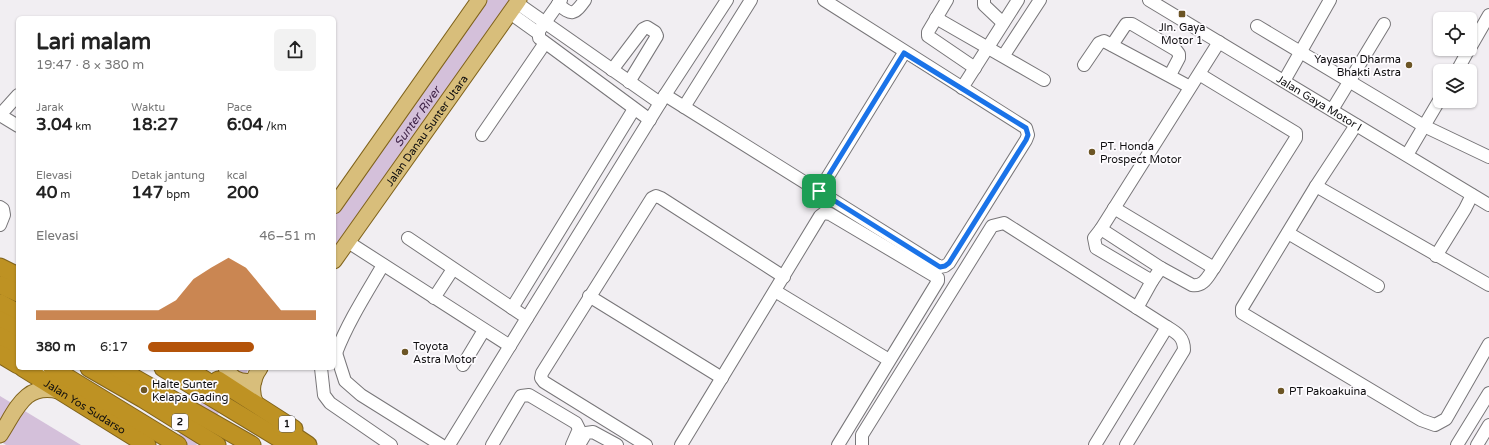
<!DOCTYPE html>
<html lang="id">
<head>
<meta charset="utf-8">
<style>
  body { margin:0; font-family:"Varela Round",sans-serif; background:#f2f2f2; color:#222; height:100vh; display:flex; flex-direction:column; font-size:15px; white-space:nowrap }
  * { box-sizing:border-box; margin:0 }
  p { font-size:13px; color:#767676 }
  .icon { flex:none; width:22px; height:22px; fill:none; stroke:currentColor; stroke-width:2; stroke-linecap:round; stroke-linejoin:round }
  .map { position:relative; flex:1; overflow:hidden }
  .details { position:absolute; left:16px; top:16px; width:320px; height:354px; display:flex; flex-direction:column; background:#fff; border-radius:6px; box-shadow:0 1px 3px #0004 }
  .details>* { flex:none }
  .tools { position:absolute; left:1433px; top:12px; display:grid; gap:8px }
  .tools a { display:grid; place-items:center; width:44px; height:44px; border-radius:6px; background:#fff; box-shadow:0 1px 3px #0004; font-size:20px }
  .pin { position:absolute; display:grid; place-items:center; width:34px; height:34px; color:#fff; margin:-17px; border-radius:8px; box-shadow:0 2px 6px #0006 }
  .round { display:grid; place-items:center; flex:none; width:42px; height:42px; border-radius:6px; background:#f2f2f2 }
  .headline { display:flex; align-items:center; justify-content:space-between; height:68px; padding:0 20px }
  h1 { font-size:22px; font-weight:700; line-height:30px }
  .figures { display:grid; grid-template-columns:repeat(3,1fr); gap:6px; height:68px; padding:4px 20px }
  .figures div { display:grid; align-content:center }
  .figures b { font-size:17px; font-weight:700 }
  .figures small { font-size:11px; font-weight:400 }
  .figures p { font-size:11px }
  .chart { height:112px; padding:8px 20px }
  .chart p { display:flex; justify-content:space-between }
  .chart svg { width:100%; height:72px; margin-top:4px; fill:#b45309; opacity:.7 }
  ul { padding:0 20px; list-style:none; font-size:13px }
  li { display:grid; grid-template-columns:64px 48px 1fr; align-items:center; height:30px }
  li i { height:10px; border-radius:5px; background:#b45309 }
  .map>svg:first-child { display:block }
  .water { fill:#d4c0da }
  .lines { fill:none; stroke-linecap:round; stroke-linejoin:round }
  .river { stroke:#d4c0da; stroke-width:20 }
  .minor-casing { stroke:#787679; stroke-width:14 }
  .major-casing { stroke:#80631c; stroke-width:17 }
  .highway-casing { stroke:#80631c; stroke-width:19 }
  .minor { stroke:#fff; stroke-width:12 }
  .major { stroke:#d8be7b; stroke-width:15 }
  .highway { stroke:#be9223; stroke-width:17 }
  .route-casing { stroke:#fff; stroke-width:8 }
  .route { stroke:#1a73e8; stroke-width:5 }
  .poi-dot { fill:#6c5525; stroke:#fefcff; stroke-width:1.5 }
  .labels { text-anchor:middle; dominant-baseline:central; stroke-width:3.5; stroke-linejoin:round; paint-order:stroke }
  .shield { fill:#fefcff; stroke:#565557; stroke-width:1 }
  .shield-label { font-size:10px; font-weight:bold; fill:#0e0d0f }
  .poi-label { font-size:11px; fill:#0e0d0f; stroke:#fefcff; text-anchor:start }
  .street-label { font-size:11px; fill:#0e0d0f; stroke:#fefcff }
  .water-label { font-size:12px; font-style:italic; fill:#402448; stroke:#fefcff }
</style>
</head>
<body>
<div class="map">
<svg width="1489" height="445" viewBox="0 0 1489 445">
  <rect width="100%" height="100%" fill="#f1eef2"/>
  <!-- water -->
  <path class="water" d="M0,396L81,445H6L0,441Z"/>
  <g class="lines">
    <!-- river -->
    <g class="river">
      <path id="s1" d="M334,234L500,0"/>
      <path d="M184,445L238,368"/>
    </g>
    <!-- minor casing -->
    <g class="minor-casing">
      <g id="minor">
        <path d="M561,0L539,31V38L650,120"/>
        <path d="M947,0L928,32V36L975,68"/>
        <path d="M984,0V5L1003,23"/>
        <path id="s2" d="M1149,0L1489,205"/>
        <path d="M517,3L660,103"/>
        <path d="M558,4C572,16 574,15 585,0"/>
        <path d="M510,13L538,33"/>
        <path d="M936,18L1044,80"/>
        <path d="M1257,26L1424,126L1489,157"/>
        <path d="M1112,45L1126,24H1132L1176,50L1179,54V58L1170,75"/>
        <path d="M1470,48L1489,15"/>
        <path d="M1004,55L1040,0"/>
        <path d="M1084,65L1099,43L1104,41L1190,87"/>
        <path d="M612,70L643,29L647,27L655,32L657,36L629,82"/>
        <path d="M1457,71L1469,49"/>
        <path d="M1199,74L1296,133V138L1214,268C1208,276 1204,287 1192,285L1161,268L1101,229L1219,42"/>
        <path d="M1284,81L1330,0"/>
        <path d="M962,88L1018,0"/>
        <path d="M665,95L940,267L945,266L949,263L1026,140L1028,135L1026,128L824,0"/>
        <path d="M684,107L751,0"/>
        <path d="M1332,110L1384,24"/>
        <path d="M0,115L18,95"/>
        <path d="M0,115L18,126"/>
        <path d="M482,135L545,43"/>
        <path d="M1407,155L1440,99"/>
        <path d="M1316,186L1356,125"/>
        <path d="M819,191L904,53"/>
        <path d="M0,207L3,209L4,215L0,225"/>
        <path d="M1114,208L1214,268"/>
        <path d="M1101,229L1094,238L1096,248L1152,281L1161,268"/>
        <path d="M1288,233L1378,286"/>
        <path d="M408,238L527,318L449,445"/>
        <path d="M348,242L510,346"/>
        <path d="M1436,256L1465,209L1472,195"/>
        <path d="M1489,285L1316,186L1242,308V313L1421,420L1435,425L1446,419L1489,344"/>
        <path d="M775,291L889,360"/>
        <path d="M589,296L722,378"/>
        <path d="M434,298L453,269"/>
        <path d="M512,308L634,109"/>
        <path d="M1137,308L1152,281"/>
        <path d="M527,318L665,95L727,0"/>
        <path d="M334,353H336L345,381L361,395L441,445"/>
        <path d="M336,353C348,322 366,294 383,265"/>
        <path d="M463,365L484,330"/>
        <path d="M39,368L57,379"/>
        <path d="M321,368L324,395L330,403L391,445"/>
        <path d="M492,445L521,396L529,395L576,423L579,429L572,445"/>
        <path d="M579,445L586,433L593,432L617,445"/>
        <path d="M646,445L544,382L541,378L542,373L652,198L656,196L661,198L784,277"/>
        <path d="M681,445L820,216L824,213L830,214L938,278V281L838,445"/>
        <path d="M862,445V435L992,226L1004,223L1167,327C1177,333 1184,337 1184,350L1126,445"/>
        <path d="M1095,445L1167,327"/>
        <path d="M1457,445L1489,393"/>
        <path d="M1477,445L1489,425"/>
      </g>
    </g>
    <!-- major casing -->
    <g class="major-casing">
      <g id="major">
        <path d="M334,206L479,0"/>
        <path id="s3" d="M334,261L519,0"/>
        <path d="M226,368C231,379 242,383 254,381"/>
        <path d="M256,404C250,391 252,379 260,368"/>
        <path d="M0,435C16,411 24,382 59,391"/>
      </g>
    </g>
    <!-- highway casing -->
    <g class="highway-casing">
      <g id="highway">
        <path d="M0,267L18,276"/>
        <path d="M0,285L18,293"/>
        <path d="M0,303L18,313"/>
        <path d="M0,320L18,329"/>
        <path d="M0,336L18,347"/>
        <path d="M0,354L18,365"/>
        <path id="s4" d="M23,368L147,445"/>
        <path d="M52,368L178,445"/>
        <path d="M89,368L143,399L217,445"/>
        <path d="M117,368L252,445"/>
        <path d="M163,368L290,445"/>
        <path d="M186,368L224,392"/>
        <path d="M218,380L294,429"/>
        <path d="M281,427L308,445"/>
      </g>
    </g>
    <!-- minor -->
    <use href="#minor" class="minor"/>
    <!-- major -->
    <use href="#major" class="major"/>
    <!-- highway -->
    <use href="#highway" class="highway"/>
  </g>
  <g class="lines">
    <!-- route casing -->
    <g class="route-casing">
      <path id="route" d="M904,53L1026,128L1028,135L1026,140L949,263L945,266L940,267L819,191Z"/>
    </g>
    <!-- route -->
    <use href="#route" class="route"/>
  </g>
  <!-- markers -->
  <g class="poi-dot">
    <rect x="1178" y="10" width="8" height="8" rx="2"/>
    <circle cx="1409" cy="65" r="4"/>
    <circle cx="1092" cy="152" r="4"/>
    <circle cx="405" cy="352" r="4"/>
    <circle cx="144" cy="390" r="4"/>
    <circle cx="1281" cy="391" r="4"/>
  </g>
  <g class="labels">
    <!-- shield labels -->
    <g class="shield">
      <rect x="172" y="414" width="16" height="16" rx="3"/>
      <rect x="279" y="416" width="16" height="16" rx="3"/>
    </g>
    <g class="shield-label">
      <text x="180" y="422">2</text>
      <text x="287" y="424">1</text>
    </g>
    <!-- poi labels -->
    <g class="poi-label">
      <text x="1182" y="27" text-anchor="middle">Jln. Gaya<tspan x="1182" dy="13">Motor 1</tspan></text>
      <text x="1401" y="59" text-anchor="end">Yayasan Dharma<tspan x="1401" dy="13">Bhakti Astra</tspan></text>
      <text x="1100" y="146">PT. Honda<tspan x="1100" dy="13">Prospect Motor</tspan></text>
      <text x="413" y="346">Toyota<tspan x="413" dy="13">Astra Motor</tspan></text>
      <text x="152" y="384">Halte Sunter<tspan x="152" dy="13">Kelapa Gading</tspan></text>
      <text x="1289" y="391">PT Pakoakuina</text>
    </g>
    <!-- street labels -->
    <g class="street-label">
      <text stroke="none"><textPath href="#s2" startOffset="199">Jalan Gaya Motor I</textPath></text>
      <text stroke="none"><textPath href="#s3" startOffset="160">Jalan Danau Sunter Utara</textPath></text>
      <text stroke="none"><textPath href="#s4" startOffset="73">Jalan Yos Sudarso</textPath></text>
    </g>
    <!-- water labels -->
    <g class="water-label">
      <text stroke="none"><textPath href="#s1" startOffset="144">Sunter River</textPath></text>
    </g>
  </g>
</svg>
<div class="tools">
<a><svg class="icon" aria-label="locate" viewBox="0 0 24 24"><circle cx="12" cy="12" r="6"/><path d="M12 2v4M12 18v4M2 12h4M18 12h4"/></svg></a>
<a><svg class="icon" aria-label="layers" viewBox="0 0 24 24"><path d="M12 4l9 5-9 5-9-5zM3 14l9 5 9-5"/></svg></a>
</div>
<div class="pin" style="left:819px;top:191px;background:#1e9e55"><svg class="icon" aria-label="arrive" viewBox="0 0 24 24"><path d="M6 21V4h12l-3 4 3 4H6"/></svg></div>
<section class="details">
<div class="headline"><div><h1>Lari malam</h1><p>19:47 · 8 × 380 m</p></div><a class="round"><svg class="icon" aria-label="share" viewBox="0 0 24 24"><path d="M12 15V3M7 8l5-5 5 5M5 13v7h14v-7"/></svg></a></div>
<div class="figures">
<div><p>Jarak</p><b>3.04<small> km</small></b></div>
<div><p>Waktu</p><b>18:27</b></div>
<div><p>Pace</p><b>6:04<small> /km</small></b></div>
</div>
<div class="figures">
<div><p>Elevasi</p><b>40<small> m</small></b></div>
<div><p>Detak jantung</p><b>147<small> bpm</small></b></div>
<div><p>kcal</p><b>200</b></div>
</div>
<div class="chart"><p><span>Elevasi</span>46–51 m</p>
<svg viewBox="0 0 160 44" preserveAspectRatio="none"><path d="M0 44V38L10 38L20 38L30 38L40 38L50 38L60 38L70 38L80 32L90 19L100 12L110 6L120 12L130 25L140 38L150 38L160 38V44z"/></svg>
</div>
<ul>
<li><b>380 m</b>6:17<i style="width:63%"></i></li>
</ul>
</section>
</div>
</body>
</html>
